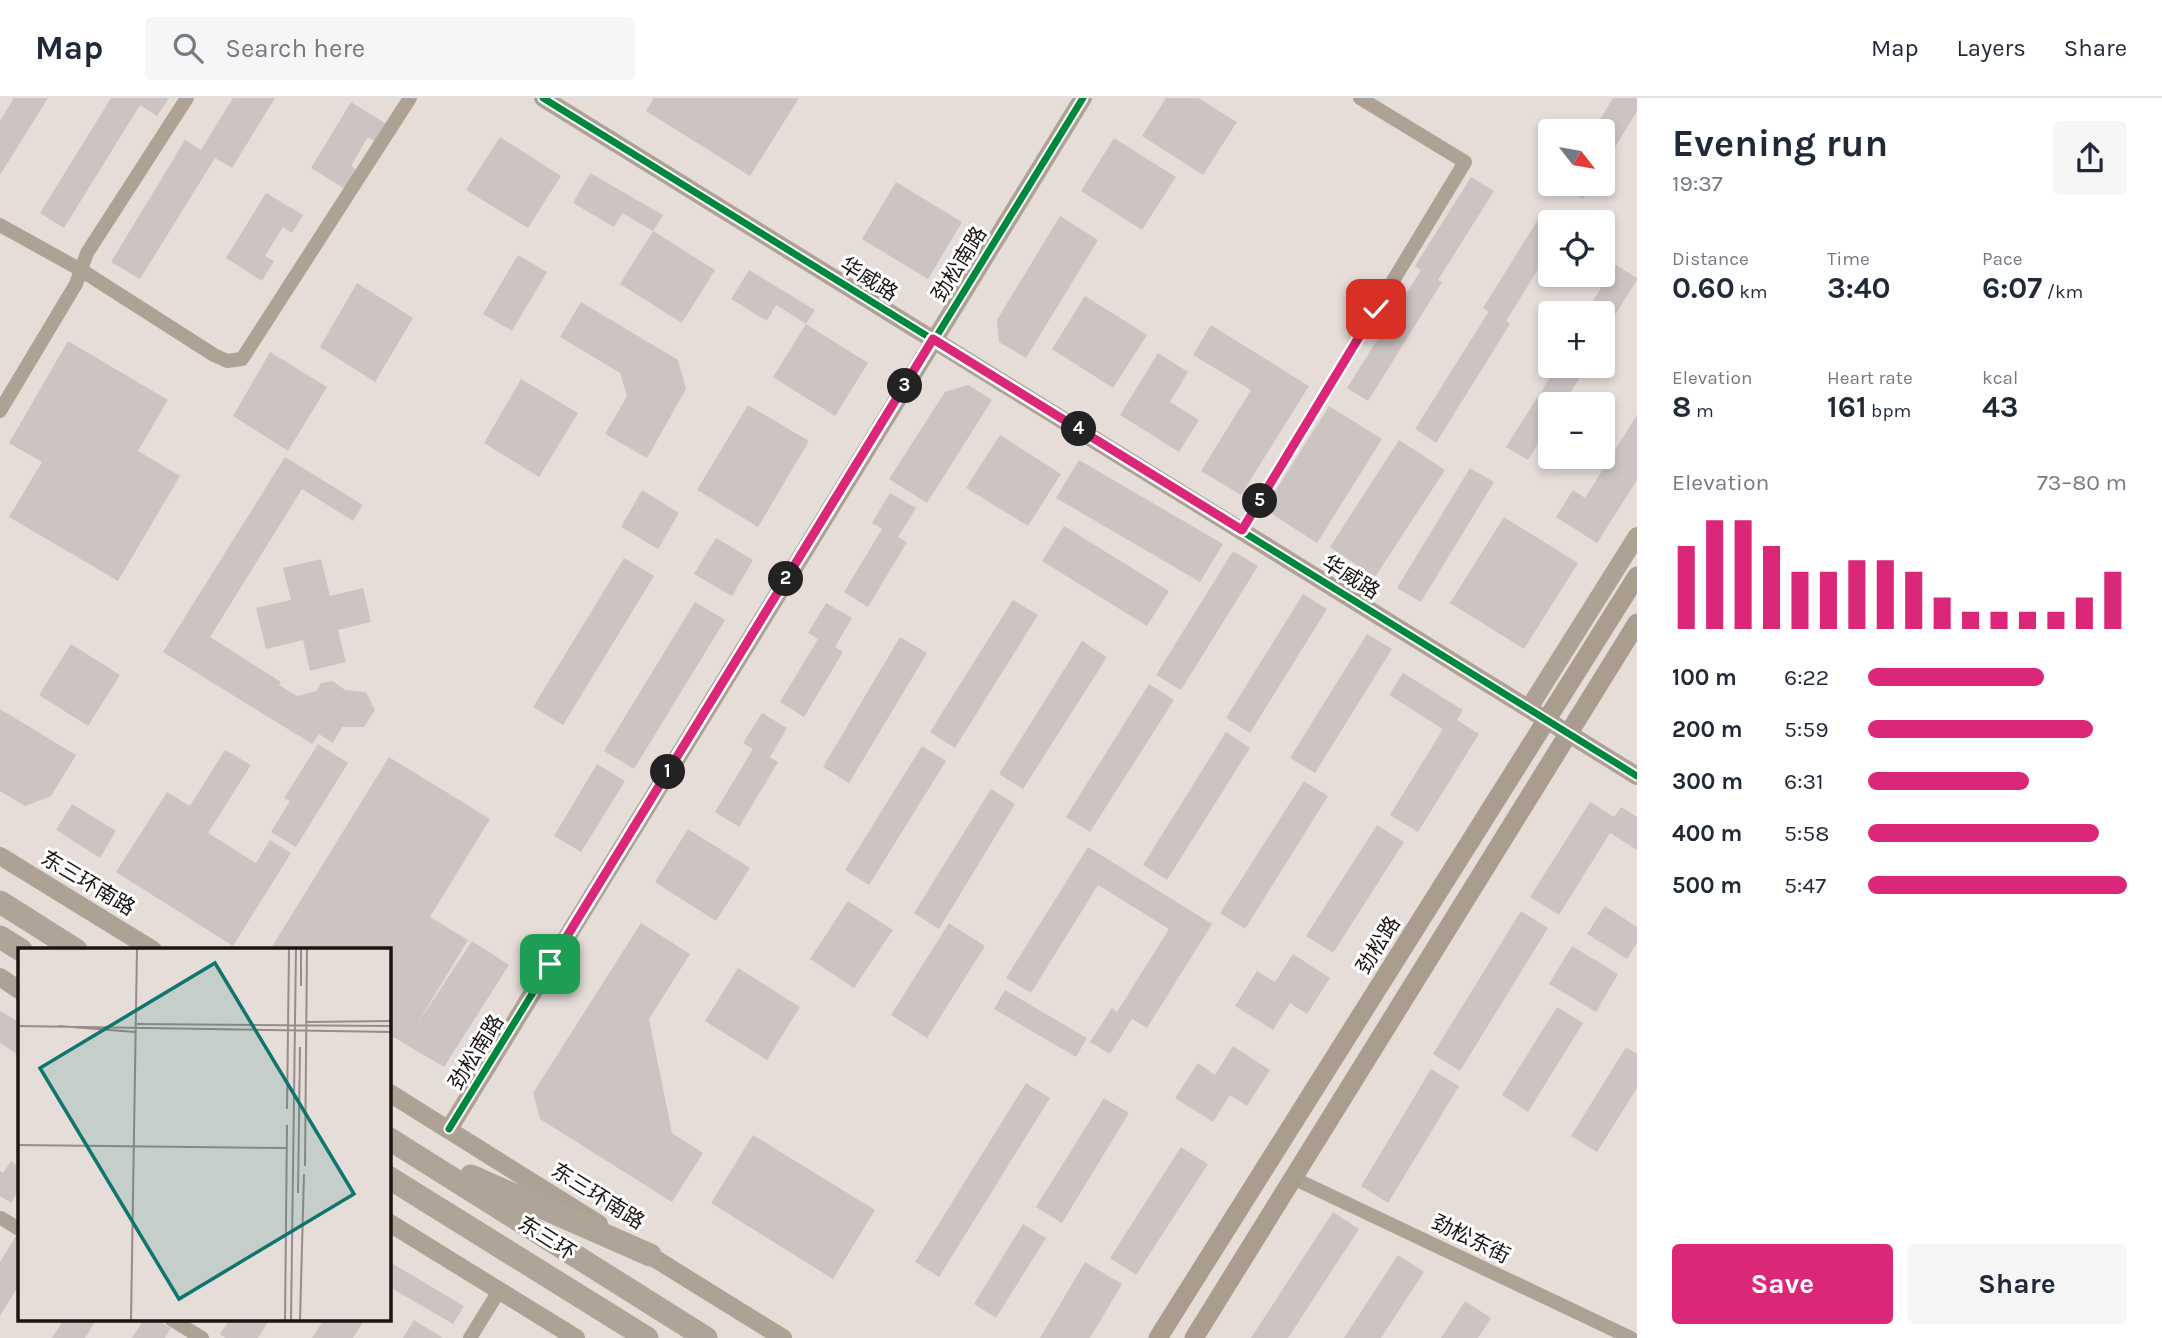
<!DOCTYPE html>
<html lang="en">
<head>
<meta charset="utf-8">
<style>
  body { margin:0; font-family:Karla,"Noto Sans SC",sans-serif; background:#f6f6f7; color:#1f2937; height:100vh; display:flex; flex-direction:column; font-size:26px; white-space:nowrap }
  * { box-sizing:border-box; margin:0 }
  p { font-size:23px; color:#747a83 }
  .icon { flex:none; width:38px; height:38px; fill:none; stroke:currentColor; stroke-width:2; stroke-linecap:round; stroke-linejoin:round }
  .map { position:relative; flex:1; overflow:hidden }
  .drawer { display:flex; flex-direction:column; background:#fff; width:525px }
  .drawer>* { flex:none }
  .needle { width:46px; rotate:121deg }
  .buttons { position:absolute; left:1538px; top:21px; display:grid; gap:14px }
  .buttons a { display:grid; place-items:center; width:77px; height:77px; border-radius:7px; background:#fff; box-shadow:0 4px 10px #0003; font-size:35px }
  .pin { position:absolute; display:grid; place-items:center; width:60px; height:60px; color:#fff; margin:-30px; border-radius:14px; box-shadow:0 4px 10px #0006 }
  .km { position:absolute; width:35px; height:35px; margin:-18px; border-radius:50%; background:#222; color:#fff; font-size:19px; line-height:35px; text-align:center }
  .round { display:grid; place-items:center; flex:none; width:74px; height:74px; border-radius:7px; background:#f6f6f7 }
  .head { display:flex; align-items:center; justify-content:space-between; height:119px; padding:0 35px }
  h1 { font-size:38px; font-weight:700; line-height:52px }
  .figures { display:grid; grid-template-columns:repeat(3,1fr); gap:10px; height:119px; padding:7px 35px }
  .figures div { display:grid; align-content:center }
  .figures b { font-size:30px; font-weight:700 }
  .figures small { font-size:19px; font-weight:400 }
  .figures p { font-size:19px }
  .chart { height:196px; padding:14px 35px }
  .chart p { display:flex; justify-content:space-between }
  .chart svg { width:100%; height:126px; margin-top:7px; stroke:#db2777; stroke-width:6 }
  .button { display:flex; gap:14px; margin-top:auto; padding:14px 35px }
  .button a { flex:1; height:80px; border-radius:7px; background:#db2777; color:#fff; font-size:28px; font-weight:700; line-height:80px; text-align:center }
  .button a+a { background:#f6f6f7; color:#1f2937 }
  ul { padding:0 35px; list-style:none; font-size:23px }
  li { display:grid; grid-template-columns:112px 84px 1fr; align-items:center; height:52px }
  li i { height:18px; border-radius:9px; background:#db2777 }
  header { display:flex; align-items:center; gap:42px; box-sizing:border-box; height:98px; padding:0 35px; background:#fff; border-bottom:2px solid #e0e1e3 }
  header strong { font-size:33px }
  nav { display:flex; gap:38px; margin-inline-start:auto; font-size:24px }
  .search { width:490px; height:63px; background:#f6f6f7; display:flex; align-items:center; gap:18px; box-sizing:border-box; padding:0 24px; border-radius:7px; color:#747a83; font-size:26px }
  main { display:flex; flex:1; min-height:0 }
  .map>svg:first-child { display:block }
  .building { fill:#ccc4c3 }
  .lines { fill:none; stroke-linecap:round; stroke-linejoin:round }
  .minor { stroke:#ada294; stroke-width:14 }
  .tertiary { stroke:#ada294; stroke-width:18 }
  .secondary { stroke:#aa9d8d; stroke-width:19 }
  .trunk { stroke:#aea498; stroke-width:23 }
  .cycleway-casing { stroke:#fff; stroke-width:11 }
  .cycleway { stroke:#00873e; stroke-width:7 }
  .route-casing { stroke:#fff; stroke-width:14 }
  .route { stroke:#db2777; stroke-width:9 }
  .labels { text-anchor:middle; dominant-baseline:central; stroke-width:6; stroke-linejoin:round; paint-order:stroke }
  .street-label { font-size:21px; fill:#1b1412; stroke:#fff }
  .inset-road { fill:none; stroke:#958d89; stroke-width:2 }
  .view { fill:#0f766e; fill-opacity:0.15; stroke:#0f766e; stroke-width:3.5 }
  .inset-edge { fill:none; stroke:#1b1412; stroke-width:3.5 }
</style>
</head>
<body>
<header>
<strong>Map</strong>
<div class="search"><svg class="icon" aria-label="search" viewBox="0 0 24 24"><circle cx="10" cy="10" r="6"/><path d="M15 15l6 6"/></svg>Search here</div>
<nav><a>Map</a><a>Layers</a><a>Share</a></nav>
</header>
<main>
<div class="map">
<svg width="1637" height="1240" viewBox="0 0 1637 1240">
  <rect width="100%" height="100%" fill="#e6ddd9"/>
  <!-- building -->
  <path class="building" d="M14,0H48L0,77V23Z
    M111,0H169L157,18L140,7L64,130L40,115Z
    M233,0H275L232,70L215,60L140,181L111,164L185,42L201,52Z
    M654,0H799L750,78L646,13Z
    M1166,0H1198L1237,24L1203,77L1142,38Z
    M1613,0H1637V13L1603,69V33H1593Z
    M351,4L388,27L377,45L368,39L351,68L359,73L347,92L311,70Z
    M500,39L561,78L528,130L466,92Z
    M1114,40L1176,79L1142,132L1081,93Z
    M590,75L663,117L653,133L715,172L682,225L620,186L653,133L622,115L614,129L573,105Z
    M1471,79L1494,93L1438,182L1442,184L1368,303L1347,290L1421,172L1415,168Z
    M896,84L962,124L928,181L862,141Z
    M1558,86H1593L1583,101Z
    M266,95L303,117L292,135L283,129L265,158L274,163L262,183L226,160Z
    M1060,118L1098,142L1026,260L999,244L997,222Z
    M1539,120L1550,127V152L1506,223L1510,226L1436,345L1415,331L1489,213L1483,210Z
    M518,157L547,174L512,233L483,216Z
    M1616,167L1637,180V182L1603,236V215H1585Z
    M749,172L815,212L806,226L776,207L767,223L731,201Z
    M357,185L413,220L375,284L320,249Z
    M1085,198L1147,237L1113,290L1052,251Z
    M581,204L678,262L686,291L647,360L605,336L627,298L620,275L560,239Z
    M806,226L868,265L835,318L773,279Z
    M1211,227L1309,288L1241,397L1201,373L1251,292L1193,257Z
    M68,243L168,302L138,353L180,378L118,483L9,419L42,364L9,345Z
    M270,254L327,289L288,353L233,318Z
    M1158,255L1188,274L1170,304L1199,322L1179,354L1120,317Z
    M1557,268H1583L1581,270L1585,272L1563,306H1550V326L1528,362L1506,349Z
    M521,281L578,315L539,379L484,345Z
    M968,287L992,302L927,405L889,381L945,294Z
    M748,307L809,343L758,429L697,392Z
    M1329,308L1382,341L1317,445L1264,411Z
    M1637,317V382L1597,445L1556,419L1573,392L1585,400Z
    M1000,337L1061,376L1028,428L966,390Z
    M1399,342L1445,372L1375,479L1330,449Z
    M285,359L363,407L353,423L302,391L210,539L281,584L279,587L297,598L317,593L321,585L333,583L345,592L366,594L375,612L364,629H342L333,645L319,636L312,646L163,554Z
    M1079,362L1223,446L1200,484L1056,400Z
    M1470,370L1494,384L1421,504L1397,490Z
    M642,392L679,415L658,451L621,429Z
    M890,395L916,410L898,439L907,444L868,509L844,494L882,431L872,425Z
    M1504,419L1578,465L1524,551L1450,505Z
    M1064,428L1169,493L1147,528L1042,463Z
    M716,440L753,462L732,498L694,476Z
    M1233,453L1258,468L1181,592L1156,577Z
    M624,460L654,478L563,627L533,609Z
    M321,461L330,498L363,490L371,524L338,532L346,564L310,573L303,542L266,551L256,510L291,502L283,470Z
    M1303,496L1327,511L1250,635L1226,620Z
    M1013,502L1038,517L955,650L930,634Z
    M695,504L725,522L634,671L604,653Z
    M826,505L852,520L835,549L843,554L804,619L780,604L818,541L808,535Z
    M1367,536L1392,551L1315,675L1290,660Z
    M900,539L927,555L849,685L823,669Z
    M1082,543L1107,559L1023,691L999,676Z
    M71,546L120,577L88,628L39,597Z
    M1403,575L1463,612L1457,622L1479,636L1418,734L1390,717L1443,631L1389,597Z
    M1149,586L1174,602L1090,734L1066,719Z
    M0,611L76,657L51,698L25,708L0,693Z
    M762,615L787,630L770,659L778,664L739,729L715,714L753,651L743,645Z
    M1226,634L1250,650L1167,782L1143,767Z
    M318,646L348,665L296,749L271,734L290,703L284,700Z
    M922,648L946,663L869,787L845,772Z
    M225,652L251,667L208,735L256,765L270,742L291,755L233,848L116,774L167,694L190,708Z
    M389,659L490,721L430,819L468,842L416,928L472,843L509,867L444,969L388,936V852H270Z
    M597,666L625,683L581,754L554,738Z
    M1304,683L1328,698L1245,831L1220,815Z
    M991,691L1015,706L939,831L914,815Z
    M1590,704L1614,719L1621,709L1637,719V752L1610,735L1559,817L1530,799Z
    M72,706L116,733L100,760L56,732Z
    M1377,727L1404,744L1333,855L1306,838Z
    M688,731L750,770L716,823L655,784Z
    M1088,749L1212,826L1147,930L1132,921L1110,956L1090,944L1112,910L1117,914L1169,831L1098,787L1031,895L1006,880Z
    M848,803L893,832L854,890L810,861Z
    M1605,808L1637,829V845L1627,861L1587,836Z
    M1521,813L1548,830L1460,973L1433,956Z
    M641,825L690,856L649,921L672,1035L703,1055L672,1104L540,1021L533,995Z
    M949,825L985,848L927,940L891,917Z
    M1572,848L1618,876L1596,914L1549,886Z
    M1293,856L1330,880L1307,916L1290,905L1273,932L1235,908L1257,873L1275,884Z
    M738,870L800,909L767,962L705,923Z
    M1005,892L1087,940L1076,959L994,911Z
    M1557,909L1583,925L1528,1014L1502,997Z
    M0,913L19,924V957L0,945Z
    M1233,948L1270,972L1247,1008L1230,997L1213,1024L1175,1000L1198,965L1215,977Z
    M1626,949L1637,956V990L1597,1054L1571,1038Z
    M1431,971L1459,988L1388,1105L1361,1088Z
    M1026,985L1050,1000L939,1179L915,1164Z
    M1104,1000L1129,1015L1062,1125L1036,1109Z
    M753,1037L875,1112L833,1181L711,1105Z
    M1181,1049L1208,1066L1136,1177L1110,1160Z
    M11,1063L19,1069V1092L11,1105L0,1098V1073L3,1075Z
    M1333,1114L1359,1131L1288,1240H1251Z
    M1023,1126L1046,1140L996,1220L974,1206Z
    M19,1133V1187L0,1218V1164Z
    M1398,1157L1424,1174L1381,1240H1344Z
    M388,1163L464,1208L453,1226L388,1188Z
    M1085,1164L1122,1186L1090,1240H1040Z
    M1465,1203L1491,1220L1478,1240H1441Z
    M64,1221H97L85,1240H52Z
    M144,1221H156L171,1230L165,1240H132Z
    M230,1221H270L258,1240H225L220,1236Z
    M324,1221H365L353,1240H312Z
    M414,1222L443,1240H403Z"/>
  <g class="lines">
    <!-- minor -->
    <path class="minor" d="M0,127L81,172L214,257L227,263L242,261L410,0
      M0,313L76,186L87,155L187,0
      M1242,432L1465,64L1360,0
      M1293,1080L1631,1240
      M1,1120L19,1131
      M171,1221L202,1240
      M470,1240L499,1193"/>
    <!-- tertiary -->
    <path class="tertiary" d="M543,0L1637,678
      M1529,610L1637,438
      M0,758L153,852
      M0,879L19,892
      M388,994L599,1126
      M449,1031L1083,0
      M388,1124L576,1240
      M641,1152L783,1240"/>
    <!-- secondary -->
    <path class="secondary" d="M1158,1240L1637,478
      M1194,1240L1637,525"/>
    <!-- trunk -->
    <path class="trunk" d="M0,804L76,852
      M0,839L21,852
      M388,1040L706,1240
      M471,1078L650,1157
      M388,1079L647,1240"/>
    <!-- cycleway casing -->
    <g class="cycleway-casing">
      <path id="cycleway" d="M543,0L1637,678
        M449,1031L1083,0"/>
    </g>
    <!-- cycleway -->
    <use href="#cycleway" class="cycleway"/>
  </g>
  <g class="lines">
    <!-- route casing -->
    <g class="route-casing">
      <path id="route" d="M550,866L933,241L1242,432L1376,211"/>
    </g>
    <!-- route -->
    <use href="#route" class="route"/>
  </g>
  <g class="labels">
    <!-- street labels -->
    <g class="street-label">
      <text transform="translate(959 166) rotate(-58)">劲松南路</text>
      <text transform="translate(869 181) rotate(32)">华威路</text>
      <text transform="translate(1351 479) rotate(32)">华威路</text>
      <text transform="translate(88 785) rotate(31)">东三环南路</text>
      <text transform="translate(1378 847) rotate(-58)">劲松路</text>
      <text transform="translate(476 954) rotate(-58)">劲松南路</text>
      <text transform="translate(598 1098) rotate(32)">东三环南路</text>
      <text transform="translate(547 1140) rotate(32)">东三环</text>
      <text transform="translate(1471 1141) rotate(26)">劲松东街</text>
    </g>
  </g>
  <!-- overview -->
  <g transform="translate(18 850)">
    <rect width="373" height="373" fill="#e6ddd9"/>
    <path class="inset-road" d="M283,38V0M288,74L373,73M119,76L373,78M0,78L373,84M41,78L117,84M269,161L271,0M0,197L268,200M287,218L289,0M280,245L282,99M113,372L119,0M267,372L269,177M273,372L278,0M282,372L286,226"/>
    <path class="view" d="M197,15L336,246L161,351L22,120Z"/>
    <rect width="373" height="373" class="inset-edge"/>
  </g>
</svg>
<div class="buttons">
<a><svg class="needle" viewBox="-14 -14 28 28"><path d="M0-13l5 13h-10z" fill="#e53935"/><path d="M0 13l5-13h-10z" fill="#747a83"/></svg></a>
<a><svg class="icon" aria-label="locate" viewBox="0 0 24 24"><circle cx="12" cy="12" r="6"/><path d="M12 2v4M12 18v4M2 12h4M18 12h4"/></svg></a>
<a>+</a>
<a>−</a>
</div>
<div class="pin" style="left:550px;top:866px;background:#1e9e55"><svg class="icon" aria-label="arrive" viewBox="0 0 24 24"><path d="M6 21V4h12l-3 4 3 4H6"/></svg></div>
<div class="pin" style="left:1376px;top:211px;background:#d93025"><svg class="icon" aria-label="check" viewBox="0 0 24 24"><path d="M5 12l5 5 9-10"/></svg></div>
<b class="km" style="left:668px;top:674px">1</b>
<b class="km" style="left:786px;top:481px">2</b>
<b class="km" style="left:905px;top:288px">3</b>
<b class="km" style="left:1079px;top:331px">4</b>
<b class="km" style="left:1260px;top:403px">5</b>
</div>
<section class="drawer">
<div class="head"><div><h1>Evening run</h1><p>19:37</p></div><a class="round"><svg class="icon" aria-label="share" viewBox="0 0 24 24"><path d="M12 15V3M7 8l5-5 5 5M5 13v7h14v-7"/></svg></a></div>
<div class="figures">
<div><p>Distance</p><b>0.60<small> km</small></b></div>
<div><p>Time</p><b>3:40</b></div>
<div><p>Pace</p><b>6:07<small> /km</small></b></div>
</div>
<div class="figures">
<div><p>Elevation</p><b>8<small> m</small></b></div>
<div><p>Heart rate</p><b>161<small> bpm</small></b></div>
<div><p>kcal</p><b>43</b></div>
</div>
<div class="chart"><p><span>Elevation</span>73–80 m</p>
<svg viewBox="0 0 160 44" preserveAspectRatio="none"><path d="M5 44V15M15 44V6M25 44V6M35 44V15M45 44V24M55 44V24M65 44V20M75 44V20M85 44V24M95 44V33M105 44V38M115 44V38M125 44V38M135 44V38M145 44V33M155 44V24"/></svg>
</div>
<ul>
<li><b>100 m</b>6:22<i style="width:68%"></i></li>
<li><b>200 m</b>5:59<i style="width:87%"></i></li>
<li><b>300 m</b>6:31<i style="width:62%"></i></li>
<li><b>400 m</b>5:58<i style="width:89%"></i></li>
<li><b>500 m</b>5:47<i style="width:100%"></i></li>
</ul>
<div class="button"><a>Save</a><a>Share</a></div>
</section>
</main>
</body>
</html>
